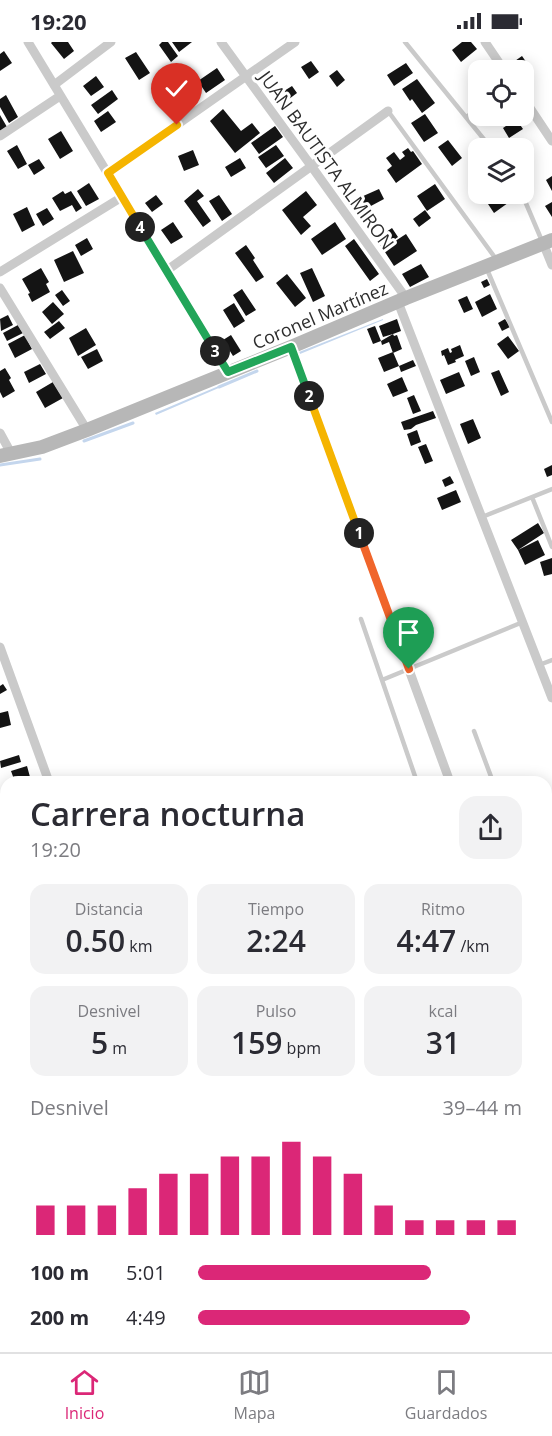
<!DOCTYPE html>
<html lang="es">
<head>
<meta charset="utf-8">
<style>
  body { margin:0; font-family:"Open Sans",sans-serif; background:#f2f2f3; color:#2b2b33; height:100vh; display:flex; flex-direction:column; font-size:22px; white-space:nowrap }
  * { box-sizing:border-box; margin:0 }
  p { font-size:20px; color:#7c7c81 }
  .icon { flex:none; width:33px; height:33px; fill:none; stroke:currentColor; stroke-width:2; stroke-linecap:round; stroke-linejoin:round }
  .map { position:relative; flex:1; overflow:hidden }
  .details { position:absolute; left:0px; top:734px; width:552px; height:578px; display:flex; flex-direction:column; background:#fff; border-radius:18px 18px 0 0; box-shadow:0 3px 15px #0003 }
  .details>* { flex:none }
  .fabs { position:absolute; left:468px; top:18px; display:grid; gap:12px }
  .fabs a { display:grid; place-items:center; width:66px; height:66px; border-radius:12px; background:#fff; box-shadow:0 3px 15px #0003; font-size:30px }
  .pin { position:absolute; display:grid; place-items:center; width:51px; height:51px; color:#fff; margin:-62px -26px; border-radius:50% 50% 50% 0; rotate:-45deg; box-shadow:0 0 6px #0007 }
  .pin .icon { rotate:45deg }
  .km { position:absolute; width:30px; height:30px; margin:-15px; border-radius:50%; background:#222; color:#fff; font-size:16px; line-height:30px; text-align:center }
  .round { display:grid; place-items:center; flex:none; width:63px; height:63px; border-radius:18px; background:#f2f2f3 }
  .summary { display:flex; align-items:center; justify-content:space-between; height:102px; padding:0 30px }
  h1 { font-size:33px; font-weight:600; line-height:45px }
  .figures { display:grid; grid-template-columns:repeat(3,1fr); gap:9px; height:102px; padding:6px 30px }
  .figures div { display:grid; align-content:center; border-radius:15px; background:#f2f2f3; text-align:center }
  .figures b { font-size:30px; font-weight:600 }
  .figures small { font-size:16px; font-weight:400 }
  .figures p { font-size:16px }
  .chart { height:168px; padding:12px 30px }
  .chart p { display:flex; justify-content:space-between }
  .chart svg { width:100%; height:108px; margin-top:6px; stroke:#db2777; stroke-width:6 }
  ul { padding:0 30px; list-style:none; font-size:20px }
  li { display:grid; grid-template-columns:96px 72px 1fr; align-items:center; height:45px }
  li i { height:15px; border-radius:8px; background:#db2777 }
  .status { display:flex; justify-content:space-between; align-items:center; height:42px; padding:0 30px; background:#fff; direction:ltr }
  .status svg { height:16px; fill:currentColor }
  .menu { display:flex; justify-content:space-around; align-items:center; height:84px; border-top:2px solid #e1e1e2; background:#fff; font-size:16px; color:#7c7c81 }
  .menu a { display:grid; justify-items:center; gap:3px }
  .menu .current { color:#db2777 }
  .map>svg:first-child { display:block }
  .water { fill:#c4d6ed }
  .lines { fill:none; stroke-linecap:round; stroke-linejoin:round }
  .stream { stroke:#c4d6ed; stroke-width:3 }
  .building { fill:#141414 }
  .lane { stroke:#cacaca; stroke-width:4.5 }
  .street { stroke:#cacaca; stroke-width:9 }
  .secondary { stroke:#b7b7b7; stroke-width:14 }
  .split-1-casing { stroke:#fff; stroke-width:12 }
  .split-2-casing { stroke:#fff; stroke-width:12 }
  .split-3-casing { stroke:#fff; stroke-width:12 }
  .split-4-casing { stroke:#fff; stroke-width:12 }
  .split-5-casing { stroke:#fff; stroke-width:12 }
  .split-1 { stroke:#f0652b; stroke-width:8 }
  .split-2 { stroke:#f5b400; stroke-width:8 }
  .split-3 { stroke:#22a559; stroke-width:8 }
  .split-4 { stroke:#22a559; stroke-width:8 }
  .split-5 { stroke:#f5b400; stroke-width:8 }
  .labels { text-anchor:middle; dominant-baseline:central; stroke-width:6; stroke-linejoin:round; paint-order:stroke }
  .street-label { font-size:18px; fill:#2d2d2d; stroke:#fff }
</style>
</head>
<body>
<div class="status"><b>19:20</b><svg viewBox="0 0 49 12"><path d="M0 12V9h3v3zM5 12V6h3v6zM10 12V3h3v9zM15 12V0h3v12zM26 1h20v11H26zM47 4h2v5h-2z"/></svg></div>
<div class="map">
<svg width="552" height="1310" viewBox="0 0 552 1310">
  <rect width="100%" height="100%" fill="#fff"/>
  <!-- water -->
  <path class="water" d="M383,277V278L300,312L299,310Z
    M221,343V345L156,373L155,371Z"/>
  <g class="lines">
    <!-- stream -->
    <path class="stream" d="M219,345L257,329
      M84,399L133,381
      M0,423L40,417"/>
  </g>
  <!-- building -->
  <path class="building" d="M52,0H68L74,9L64,17L51,1Z
    M162,0H168L178,14L171,20L159,3Z
    M172,0H192L179,10Z
    M462,0H471L477,7L461,20L452,8Z
    M4,9L12,21L0,29V12Z
    M136,10L150,31L139,38L125,16Z
    M522,14L531,27L524,32V28H516L512,21Z
    M311,19L319,30L309,37L301,25Z
    M406,21L413,31L394,44L387,33Z
    M217,26L225,38L206,51L198,39Z
    M337,28L345,38L337,45L329,34Z
    M96,34L104,45L91,54L83,44Z
    M417,37L435,61L422,71L412,57L410,59L402,47Z
    M292,44L297,51L289,57L284,49Z
    M112,48L118,57L98,72L91,63Z
    M6,53L18,75L9,81L0,65V57Z
    M223,67L241,89L252,81L260,91L235,111L210,79Z
    M108,69L116,80L101,90L94,79Z
    M425,72L438,91L424,100L411,81Z
    M0,73L7,85L0,89Z
    M516,77L523,87L509,96L503,86Z
    M275,84L283,95L259,112L251,101Z
    M61,89L73,109L60,117L48,97Z
    M448,98L462,116L452,124L438,105Z
    M522,99L532,115L524,120V106H515L513,104Z
    M17,103L27,122L18,127L7,109Z
    M276,103L284,114L266,126L258,115Z
    M408,106L411,110L413,109L422,122L396,141L387,128L392,124L386,116L394,110L400,118L405,114L402,110Z
    M193,108L199,123L184,129L178,114Z
    M240,116L246,126L231,135L225,125Z
    M285,116L293,126L274,141L266,131Z
    M39,117L45,126L34,133L28,123Z
    M552,134V149L546,138Z
    M89,141L99,157L86,164L77,149Z
    M435,142L445,157L427,169L417,154Z
    M198,147L204,154L197,159L211,179L203,185L184,159Z
    M379,147L384,157L369,165L376,175L368,181L360,171L366,166L361,155Z
    M63,149L65,152L71,149L82,166L76,170L72,163L60,169L52,156Z
    M306,149L317,163L303,175L311,184L301,193L282,168Z
    M490,152H502L493,157Z
    M504,152H508L512,158L494,171L488,162Z
    M156,153L163,162L152,170L145,161Z
    M219,153L232,172L222,179L209,159Z
    M552,160V175L545,164Z
    M27,165L35,183L22,190L13,172Z
    M47,166L54,177L43,184L36,172Z
    M425,168L431,176L419,185L413,177Z
    M173,180L183,195L171,202L161,188Z
    M335,180L346,197L322,213L311,197Z
    M392,186L398,195L382,206L376,197Z
    M406,192L417,209L394,224L383,207Z
    M87,196L93,207L81,214L75,203Z
    M354,197L379,232L370,239L345,204Z
    M246,203L255,216L253,218L264,235L256,240L235,211Z
    M73,209L84,231L64,240L54,218Z
    M421,222L429,235L410,245L402,232Z
    M41,226L49,240L46,242L50,250L32,260L28,252L30,251L22,237Z
    M312,226L325,254L313,260L300,231Z
    M287,232L306,256L295,265L276,241Z
    M487,237L490,243L484,246L481,240Z
    M242,247L256,268L246,274L233,253Z
    M62,248L70,259L63,264L55,253Z
    M490,252L497,267L482,275L475,260Z
    M467,254L473,267L464,271L458,258Z
    M53,260L64,272L52,282L42,270Z
    M234,261L245,279L234,286L223,268Z
    M8,273L13,283L1,289L0,277Z
    M397,277L401,289L393,292L394,294L397,293L402,307L393,311L389,300L382,303L381,299L393,292L383,295L379,284Z
    M505,277L510,285L502,289L498,281Z
    M59,279L65,286L50,297L44,290Z
    M18,283L23,291L7,299L3,291Z
    M375,284L381,299L373,302L367,287Z
    M86,286L96,303L78,314L69,296Z
    M25,293L32,307L15,316L8,302Z
    M231,293L241,309L233,314L223,298Z
    M508,294L519,309L508,317L497,302Z
    M460,303L464,314L455,318L456,320L448,323L444,313L442,314L441,309L448,306L450,311L452,310L451,307Z
    M97,307L103,319L88,327L81,315Z
    M393,310L399,324L384,330L378,316Z
    M474,315L480,330L471,334L465,319Z
    M413,318L416,324L401,330L399,324Z
    M40,322L46,332L29,341L24,330Z
    M5,326L11,336L9,338L15,349L3,356L0,350V329Z
    M499,328L509,350L501,354L491,331Z
    M459,330L465,344L446,352L440,338Z
    M402,335L408,349L393,355L387,342Z
    M53,340L63,356L45,366L36,350Z
    M414,353L421,369L413,372L407,356Z
    M433,369L436,376L416,383L411,387L404,388L401,380Z
    M473,377L481,396L468,402L460,382Z
    M417,388L421,400L411,404L407,392Z
    M426,402L433,419L425,422L418,405Z
    M552,423V433L547,435L544,427Z
    M450,434L454,441L445,445L442,438Z
    M456,448L461,460L442,468L437,456Z
    M538,481L544,491L518,508L511,498Z
    M538,498L545,513L525,523L518,508Z
    M552,516V532L544,534L540,520Z
    M3,642L7,648L0,652V644Z
    M8,669L11,683L0,686V671Z
    M19,713L21,720L1,726L0,719Z
    M27,724L30,735L15,740L11,729Z
    M4,813L6,819V827L0,829V814Z
    M0,923L6,938V940L0,943Z
    M84,1305H104L106,1309L80,1310L79,1308Z
    M539,1305H546L548,1310H541Z"/>
  <g class="lines">
    <!-- lane -->
    <path class="lane" d="M405,0L491,106
      M388,69L496,217
      M466,75L478,67
      M522,152L542,199
      M486,225L552,380
      M532,455L552,505
      M482,475L552,447
      M361,577L417,740
      M539,623L552,618
      M382,638L523,580
      M474,689L493,740
      M546,803L552,800
      M546,883L552,900"/>
    <!-- street -->
    <path class="street" d="M28,0L228,330
      M221,0L312,125L406,256
      M485,0L504,28
      M54,43L111,0
      M524,57L552,99
      M0,94L60,54
      M108,131L295,0
      M543,201L552,223
      M166,229L388,69
      M0,230L122,155
      M0,246L87,388
      M398,260L552,656
      M291,305L450,740
      M0,391L12,413
      M0,605L49,740
      M546,922L552,920
      M546,1007L552,1024
      M0,1031L6,1045
      M0,1159L6,1156
      M0,1277L6,1274
      M546,1284L552,1301
      M116,1305L119,1310
      M443,1305L444,1310"/>
    <!-- secondary -->
    <path class="secondary" d="M0,414L42,405L87,388L291,305L406,256L552,198"/>
  </g>
  <g class="lines">
    <!-- split-1 casing -->
    <g class="split-1-casing">
      <path id="split-1" d="M359,491L409,627"/>
    </g>
    <!-- split-2 casing -->
    <g class="split-2-casing">
      <path id="split-2" d="M309,354L359,491"/>
    </g>
    <!-- split-3 casing -->
    <g class="split-3-casing">
      <path id="split-3" d="M215,309L228,330L291,305L309,354"/>
    </g>
    <!-- split-4 casing -->
    <g class="split-4-casing">
      <path id="split-4" d="M140,185L215,309"/>
    </g>
    <!-- split-5 casing -->
    <g class="split-5-casing">
      <path id="split-5" d="M140,185L108,131L177,83"/>
    </g>
    <!-- split-1 -->
    <use href="#split-1" class="split-1"/>
    <!-- split-2 -->
    <use href="#split-2" class="split-2"/>
    <!-- split-3 -->
    <use href="#split-3" class="split-3"/>
    <!-- split-4 -->
    <use href="#split-4" class="split-4"/>
    <!-- split-5 -->
    <use href="#split-5" class="split-5"/>
  </g>
  <g class="labels">
    <!-- street labels -->
    <g class="street-label">
      <text transform="translate(327 118) rotate(54)">JUAN BAUTISTA ALMIRON</text>
      <text transform="translate(320 273) rotate(-23)">Coronel Martínez</text>
    </g>
  </g>
</svg>
<div class="fabs">
<a><svg class="icon" aria-label="locate" viewBox="0 0 24 24"><circle cx="12" cy="12" r="6"/><path d="M12 2v4M12 18v4M2 12h4M18 12h4"/></svg></a>
<a><svg class="icon" aria-label="layers" viewBox="0 0 24 24"><path d="M12 4l9 5-9 5-9-5zM3 14l9 5 9-5"/></svg></a>
</div>
<div class="pin" style="left:409px;top:627px;background:#1e9e55"><svg class="icon" aria-label="arrive" viewBox="0 0 24 24"><path d="M6 21V4h12l-3 4 3 4H6"/></svg></div>
<div class="pin" style="left:177px;top:83px;background:#d93025"><svg class="icon" aria-label="check" viewBox="0 0 24 24"><path d="M5 12l5 5 9-10"/></svg></div>
<b class="km" style="left:359px;top:491px">1</b>
<b class="km" style="left:309px;top:354px">2</b>
<b class="km" style="left:215px;top:309px">3</b>
<b class="km" style="left:140px;top:185px">4</b>
<section class="details">
<div class="summary"><div><h1>Carrera nocturna</h1><p>19:20</p></div><a class="round"><svg class="icon" aria-label="share" viewBox="0 0 24 24"><path d="M12 15V3M7 8l5-5 5 5M5 13v7h14v-7"/></svg></a></div>
<div class="figures">
<div><p>Distancia</p><b>0.50<small> km</small></b></div>
<div><p>Tiempo</p><b>2:24</b></div>
<div><p>Ritmo</p><b>4:47<small> /km</small></b></div>
</div>
<div class="figures">
<div><p>Desnivel</p><b>5<small> m</small></b></div>
<div><p>Pulso</p><b>159<small> bpm</small></b></div>
<div><p>kcal</p><b>31</b></div>
</div>
<div class="chart"><p><span>Desnivel</span>39–44 m</p>
<svg viewBox="0 0 160 44" preserveAspectRatio="none"><path d="M5 44V32M15 44V32M25 44V32M35 44V25M45 44V19M55 44V19M65 44V12M75 44V12M85 44V6M95 44V12M105 44V19M115 44V32M125 44V38M135 44V38M145 44V38M155 44V38"/></svg>
</div>
<ul>
<li><b>100 m</b>5:01<i style="width:72%"></i></li>
<li><b>200 m</b>4:49<i style="width:84%"></i></li>
</ul>
</section>
</div>
<nav class="menu">
<a class="current"><svg class="icon" aria-label="home" viewBox="0 0 24 24"><path d="M3 11l9-7 9 7M6 9v11h12V9"/></svg>Inicio</a>
<a><svg class="icon" aria-label="map" viewBox="0 0 24 24"><path d="M3 6l6-2 6 2 6-2v14l-6 2-6-2-6 2zM9 4v14M15 6v14"/></svg>Mapa</a>
<a><svg class="icon" aria-label="saved" viewBox="0 0 24 24"><path d="M7 4h10v16l-5-4-5 4z"/></svg>Guardados</a>
</nav>
</body>
</html>
